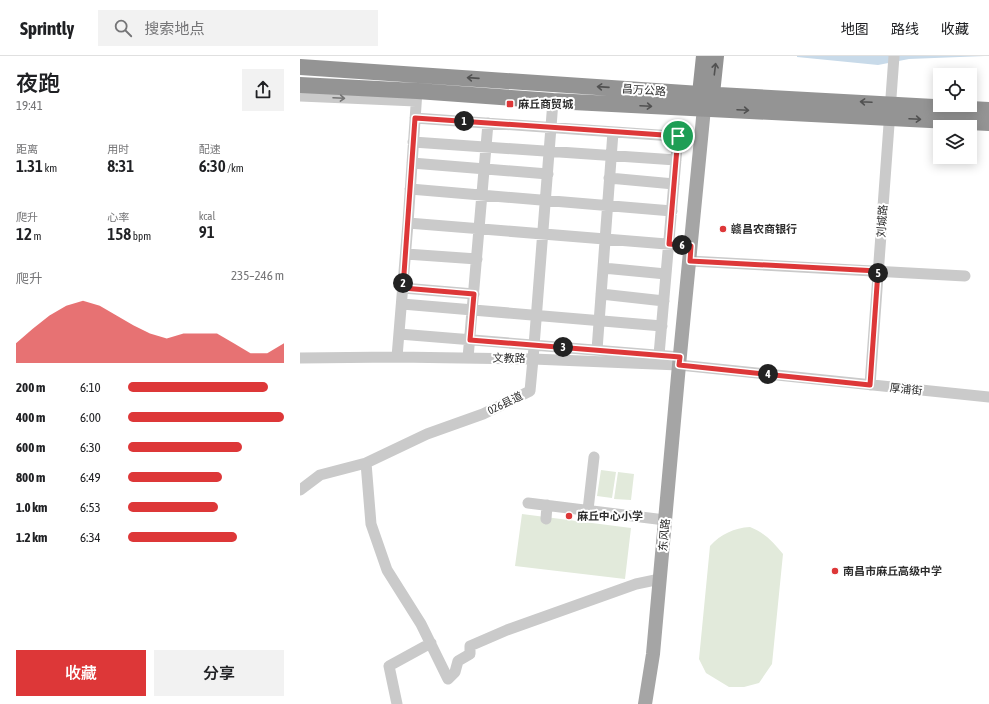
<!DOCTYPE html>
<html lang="zh">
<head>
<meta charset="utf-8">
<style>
  body { margin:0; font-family:"Asap Condensed","Noto Sans SC",sans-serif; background:#f2f2f2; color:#202124; height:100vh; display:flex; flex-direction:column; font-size:15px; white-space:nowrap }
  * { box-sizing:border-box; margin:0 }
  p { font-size:13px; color:#757577 }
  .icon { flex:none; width:22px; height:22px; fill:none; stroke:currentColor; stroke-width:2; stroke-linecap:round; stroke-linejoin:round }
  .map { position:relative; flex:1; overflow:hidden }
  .panel { display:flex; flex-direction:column; background:#fff; width:300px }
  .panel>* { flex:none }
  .buttons { position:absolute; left:633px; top:12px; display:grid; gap:8px }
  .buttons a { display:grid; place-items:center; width:44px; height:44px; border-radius:0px; background:#fff; box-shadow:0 2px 10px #0003; font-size:20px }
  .pin { position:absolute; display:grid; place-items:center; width:34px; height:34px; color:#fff; margin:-17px; border:2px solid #fff; border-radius:50%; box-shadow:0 1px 4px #0007 }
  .km { position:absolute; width:20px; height:20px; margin:-10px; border-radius:50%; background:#222; color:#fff; font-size:11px; line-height:20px; text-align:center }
  .round { display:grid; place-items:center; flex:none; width:42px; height:42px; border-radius:0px; background:#f2f2f2 }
  .summary { display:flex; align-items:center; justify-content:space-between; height:68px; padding:0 16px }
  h1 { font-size:22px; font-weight:600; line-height:30px }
  .figures { display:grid; grid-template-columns:repeat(3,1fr); gap:6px; height:68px; padding:4px 16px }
  .figures div { display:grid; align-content:center }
  .figures b { font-size:17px; font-weight:600 }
  .figures small { font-size:11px; font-weight:400 }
  .figures p { font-size:11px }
  .chart { height:112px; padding:8px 16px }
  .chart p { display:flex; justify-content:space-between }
  .chart svg { width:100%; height:72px; margin-top:4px; fill:#dd3738; opacity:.7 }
  .action { display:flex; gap:8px; margin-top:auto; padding:8px 16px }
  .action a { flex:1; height:46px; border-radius:0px; background:#dd3738; color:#fff; font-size:16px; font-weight:600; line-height:46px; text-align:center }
  .action a+a { background:#f2f2f2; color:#202124 }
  ul { padding:0 16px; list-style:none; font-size:13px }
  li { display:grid; grid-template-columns:64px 48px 1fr; align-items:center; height:30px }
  li i { height:10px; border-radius:5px; background:#dd3738 }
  header { display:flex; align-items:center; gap:24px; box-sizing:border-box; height:56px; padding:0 20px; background:#fff; border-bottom:1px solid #e0e0e0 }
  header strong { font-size:19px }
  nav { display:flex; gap:22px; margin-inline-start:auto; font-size:14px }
  .search { width:280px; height:36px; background:#f2f2f2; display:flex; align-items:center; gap:10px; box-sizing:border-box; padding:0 14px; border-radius:0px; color:#757577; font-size:15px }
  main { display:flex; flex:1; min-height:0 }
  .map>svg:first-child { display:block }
  .green { fill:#e2eadb }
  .water { fill:#c8dae9 }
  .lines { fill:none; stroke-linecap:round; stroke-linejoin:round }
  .minor { stroke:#cacaca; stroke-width:11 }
  .major { stroke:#a5a5a5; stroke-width:14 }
  .highway { stroke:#949494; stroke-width:16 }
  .oneway { stroke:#515151 }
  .oneway2 { stroke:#747474 }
  .route-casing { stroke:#fff; stroke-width:8 }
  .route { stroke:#dd3738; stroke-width:5 }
  .poi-dot { fill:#dd3738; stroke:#fff; stroke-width:1.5 }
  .labels { text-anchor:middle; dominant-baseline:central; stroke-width:4; stroke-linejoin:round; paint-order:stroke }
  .street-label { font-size:11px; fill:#2d2d2d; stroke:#fff }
  .poi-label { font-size:11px; font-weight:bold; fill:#2d2d2d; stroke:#fff; text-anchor:start }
</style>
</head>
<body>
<header>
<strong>Sprintly</strong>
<div class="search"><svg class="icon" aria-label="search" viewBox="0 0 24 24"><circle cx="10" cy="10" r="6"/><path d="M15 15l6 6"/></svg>搜索地点</div>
<nav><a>地图</a><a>路线</a><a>收藏</a></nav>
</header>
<main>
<section class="panel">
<div class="summary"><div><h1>夜跑</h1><p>19:41</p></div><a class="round"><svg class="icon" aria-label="share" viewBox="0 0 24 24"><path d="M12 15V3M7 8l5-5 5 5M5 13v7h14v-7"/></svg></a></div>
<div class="figures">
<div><p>距离</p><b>1.31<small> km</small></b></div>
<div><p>用时</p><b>8:31</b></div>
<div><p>配速</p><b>6:30<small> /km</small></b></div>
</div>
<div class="figures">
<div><p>爬升</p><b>12<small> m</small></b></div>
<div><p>心率</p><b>158<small> bpm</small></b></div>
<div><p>kcal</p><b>91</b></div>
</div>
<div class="chart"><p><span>爬升</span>235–246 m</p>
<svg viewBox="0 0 160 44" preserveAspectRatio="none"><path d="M0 44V32L10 23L20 15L30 9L40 6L50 9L60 15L70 21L80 26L90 29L100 26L110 26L120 26L130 32L140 38L150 38L160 32V44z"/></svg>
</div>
<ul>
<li><b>200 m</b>6:10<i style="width:90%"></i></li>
<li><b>400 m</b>6:00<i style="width:100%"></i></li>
<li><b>600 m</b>6:30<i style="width:73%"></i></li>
<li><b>800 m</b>6:49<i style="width:60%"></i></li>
<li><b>1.0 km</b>6:53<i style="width:58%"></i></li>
<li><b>1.2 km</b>6:34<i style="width:70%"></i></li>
</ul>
<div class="action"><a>收藏</a><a>分享</a></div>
</section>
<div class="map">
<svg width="689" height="648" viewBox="0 0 689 648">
  <rect width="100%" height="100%" fill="#fff"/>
  <!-- green -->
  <path class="green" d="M301,414L316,416L312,442L297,440Z
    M318,416L334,418L331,444L314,443Z
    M222,458L331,472L325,523L215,510Z
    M450,471C465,477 473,486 483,498L472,608L459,627L444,631H429L406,617L399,603L410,490C421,478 434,472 450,471Z"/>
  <!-- water -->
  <path class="water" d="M497,0H685L609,3L578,9L497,1Z"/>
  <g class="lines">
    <!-- minor -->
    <path class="minor" d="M0,40L116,45
      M115,62L401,82
      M113,86L376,104
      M112,107L248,118
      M309,122L374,128
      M110,133L372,155
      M108,167L391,190
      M106,198L177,203
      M390,205L665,220
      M303,212L366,218
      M103,232L174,238
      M301,238L364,245
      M102,248L362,270
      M99,278L380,301
      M297,294L313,76
      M359,299L378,80
      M97,301L108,167L117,35
      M0,302L97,301L233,303L253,45
      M168,302L188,67
      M570,329L594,0
      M66,407L71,468L87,514L121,568L148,623L155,616L158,605L170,598V590L207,574L336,528L360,523
      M0,434L20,419L66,407L127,378L183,358L230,335L233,303L379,309L689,341
      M228,447L365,464
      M288,454L294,401
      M246,463L247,449
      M97,648L89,610L131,587"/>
    <!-- major -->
    <path class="major" d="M345,648L353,598L379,309L404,52"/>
    <!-- highway -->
    <path class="highway" d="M0,11L400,38L689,54
      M0,29L117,35L253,45L689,67
      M403,47L400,38L404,0
      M407,47L412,38L416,0"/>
  </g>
  <!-- one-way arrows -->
  <defs><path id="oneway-shaft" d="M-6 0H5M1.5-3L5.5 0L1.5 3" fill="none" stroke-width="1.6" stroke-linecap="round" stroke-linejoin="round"/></defs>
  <g class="oneway">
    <use href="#oneway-shaft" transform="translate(415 13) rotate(-83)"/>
    <use href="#oneway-shaft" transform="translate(173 22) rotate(-176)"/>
    <use href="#oneway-shaft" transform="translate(303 31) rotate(-176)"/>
    <use href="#oneway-shaft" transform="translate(566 46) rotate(-177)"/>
    <use href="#oneway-shaft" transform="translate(346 50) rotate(3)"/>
    <use href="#oneway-shaft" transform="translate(443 54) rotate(3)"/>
    <use href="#oneway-shaft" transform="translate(615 63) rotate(3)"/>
  </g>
  <use class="oneway2" href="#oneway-shaft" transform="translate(39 42) rotate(3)"/>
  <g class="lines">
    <!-- route casing -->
    <g class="route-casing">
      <path id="route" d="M115,62L378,80L369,188L391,190L390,205L578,215L570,329L379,309L380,301L170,284L174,238L103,232Z"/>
    </g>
    <!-- route -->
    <use href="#route" class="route"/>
  </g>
  <!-- markers -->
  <g class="poi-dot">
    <rect x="206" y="44" width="8" height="8" rx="2"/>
    <circle cx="423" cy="173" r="4"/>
    <circle cx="269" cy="460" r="4"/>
    <circle cx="535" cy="515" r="4"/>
  </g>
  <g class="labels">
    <!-- street labels -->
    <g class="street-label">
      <text transform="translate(344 34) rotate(4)">昌万公路</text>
      <text transform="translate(582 165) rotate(-86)">刘城路</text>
      <text transform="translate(209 302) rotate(1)">文教路</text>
      <text transform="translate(606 333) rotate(6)">厚浦街</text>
      <text transform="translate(205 347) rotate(-26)">026县道</text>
      <text transform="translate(364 479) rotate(-85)">东风路</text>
    </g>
    <!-- poi labels -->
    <g class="poi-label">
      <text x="218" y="48">麻丘商贸城</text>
      <text x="431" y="173">赣昌农商银行</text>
      <text x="277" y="460">麻丘中心小学</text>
      <text x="543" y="515">南昌市麻丘高级中学</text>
    </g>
  </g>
</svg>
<div class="buttons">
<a><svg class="icon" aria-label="locate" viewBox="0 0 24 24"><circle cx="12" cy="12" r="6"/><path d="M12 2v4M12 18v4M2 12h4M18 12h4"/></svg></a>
<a><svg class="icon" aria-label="layers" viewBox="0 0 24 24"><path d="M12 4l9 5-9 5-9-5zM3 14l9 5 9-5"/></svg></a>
</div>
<div class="pin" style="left:378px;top:80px;background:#1e9e55"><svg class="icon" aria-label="arrive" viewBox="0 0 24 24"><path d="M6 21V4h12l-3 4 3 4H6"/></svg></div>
<b class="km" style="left:164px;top:65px">1</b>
<b class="km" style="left:103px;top:227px">2</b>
<b class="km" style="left:263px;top:291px">3</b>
<b class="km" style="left:468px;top:318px">4</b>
<b class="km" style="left:578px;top:217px">5</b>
<b class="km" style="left:382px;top:189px">6</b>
</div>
</main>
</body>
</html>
